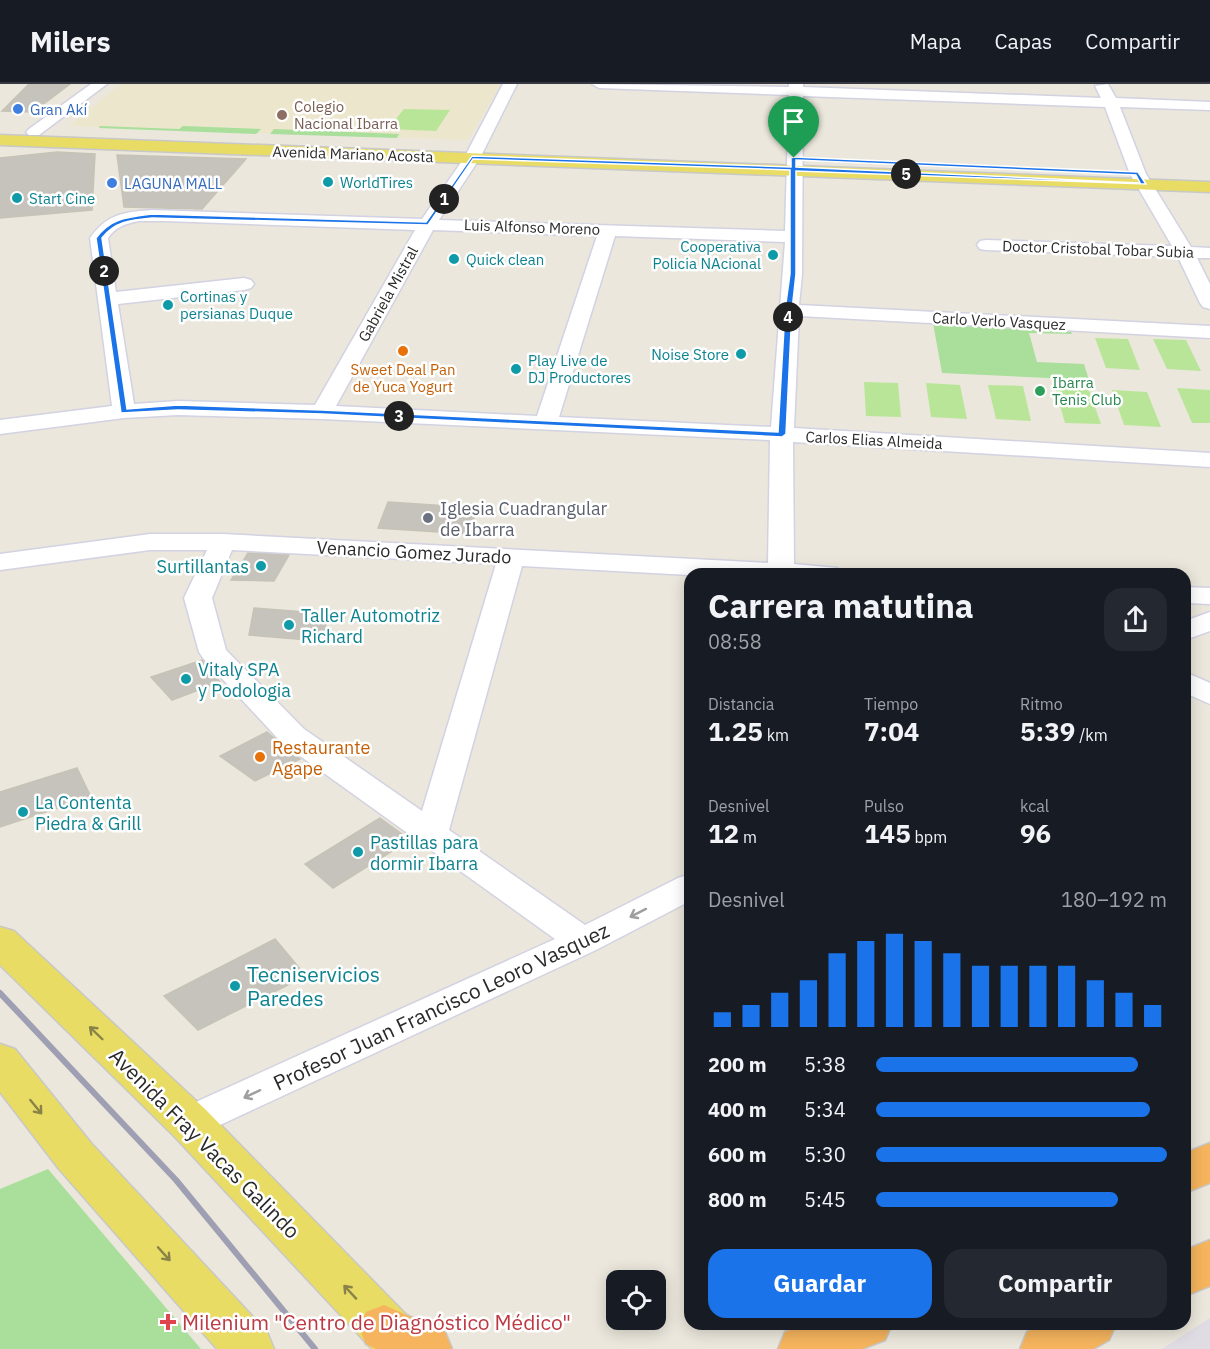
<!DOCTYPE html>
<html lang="es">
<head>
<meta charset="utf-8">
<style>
  body { margin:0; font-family:"IBM Plex Sans",sans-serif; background:#242831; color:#f1f3f6; height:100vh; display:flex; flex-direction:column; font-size:22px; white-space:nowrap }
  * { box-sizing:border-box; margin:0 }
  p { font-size:20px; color:#9ea1a6 }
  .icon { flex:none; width:33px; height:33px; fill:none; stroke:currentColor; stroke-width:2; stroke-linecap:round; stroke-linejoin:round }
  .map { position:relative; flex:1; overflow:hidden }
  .sheet { position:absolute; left:684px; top:484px; width:507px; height:762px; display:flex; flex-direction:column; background:#171b24; border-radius:18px; box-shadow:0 3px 15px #0003 }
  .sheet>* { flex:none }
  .controls { position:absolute; left:606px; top:1186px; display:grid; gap:12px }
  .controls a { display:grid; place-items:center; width:60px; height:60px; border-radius:12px; background:#171b24; box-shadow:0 3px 15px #0003; font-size:30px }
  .pin { position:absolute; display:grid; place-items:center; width:51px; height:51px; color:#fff; margin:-62px -26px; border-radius:50% 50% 50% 0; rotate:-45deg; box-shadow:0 0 6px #0007 }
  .pin .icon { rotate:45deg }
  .km { position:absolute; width:30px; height:30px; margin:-15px; border-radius:50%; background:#222; color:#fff; font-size:16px; line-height:30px; text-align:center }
  .round { display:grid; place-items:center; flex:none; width:63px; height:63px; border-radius:18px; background:#242831 }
  .summary { display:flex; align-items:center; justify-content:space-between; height:102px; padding:0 24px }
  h1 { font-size:33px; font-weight:800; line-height:45px }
  .stats { display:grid; grid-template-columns:repeat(3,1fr); gap:9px; height:102px; padding:6px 24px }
  .stats div { display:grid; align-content:center }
  .stats b { font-size:26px; font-weight:800 }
  .stats small { font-size:16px; font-weight:400 }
  .stats p { font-size:16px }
  .chart { height:168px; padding:12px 24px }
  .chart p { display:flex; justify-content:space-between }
  .chart svg { width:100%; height:108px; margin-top:6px; stroke:#1a73e8; stroke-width:6 }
  .primary-button { display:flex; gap:12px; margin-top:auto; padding:12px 24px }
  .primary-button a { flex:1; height:69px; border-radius:18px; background:#1a73e8; color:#fff; font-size:24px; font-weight:800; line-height:69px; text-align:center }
  .primary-button a+a { background:#242831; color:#f1f3f6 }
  ul { padding:0 24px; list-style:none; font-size:20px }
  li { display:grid; grid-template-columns:96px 72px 1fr; align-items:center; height:45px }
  li i { height:15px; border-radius:8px; background:#1a73e8 }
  header { display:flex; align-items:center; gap:36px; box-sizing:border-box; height:84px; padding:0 30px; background:#171b24; border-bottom:2px solid #363941 }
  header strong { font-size:28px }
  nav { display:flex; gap:33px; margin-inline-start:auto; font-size:21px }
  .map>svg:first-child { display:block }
  .industrial { fill:#dfdce4 }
  .education { fill:#ece6cc }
  .green { fill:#a9df9b }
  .pitch { fill:#b9e598 }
  .building { fill:#c6c3bc; stroke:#c6c3b6; stroke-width:1.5 }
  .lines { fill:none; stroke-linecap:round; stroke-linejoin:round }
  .street-casing { stroke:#d2d2e2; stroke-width:3 }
  .primary-casing { stroke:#c8c8c8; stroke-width:3 }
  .highway-casing { stroke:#c8c8c8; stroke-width:3 }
  .street { fill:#fff; fill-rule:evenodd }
  .primary { fill:#e8dc64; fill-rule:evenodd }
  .highway { fill:#f5b45d; fill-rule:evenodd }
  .rail { stroke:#9f9fb3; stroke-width:6 }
  .oneway { stroke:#9f9f9f }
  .oneway2 { stroke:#898347 }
  .route { fill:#1a73e8; stroke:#fff; stroke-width:1.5; fill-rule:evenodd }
  .shop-dot { fill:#3f7fe0; stroke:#fff; stroke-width:2 }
  .education-dot { fill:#8d6e63; stroke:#fff; stroke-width:2 }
  .culture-dot { fill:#0f9aa8; stroke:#fff; stroke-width:2 }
  .food-dot { fill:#e8710a; stroke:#fff; stroke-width:2 }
  .leisure-dot { fill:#2e9e5b; stroke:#fff; stroke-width:2 }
  .worship-dot { fill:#6b7280; stroke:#fff; stroke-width:2 }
  .health-dot { fill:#e0444e; stroke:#fff; stroke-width:2 }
  .labels { text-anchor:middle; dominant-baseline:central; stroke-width:5; stroke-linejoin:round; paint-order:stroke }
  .far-education-label { font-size:15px; fill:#785e54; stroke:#fff; text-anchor:start }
  .far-shop-label { font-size:15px; fill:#366cbe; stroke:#fff; text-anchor:start }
  .far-street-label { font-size:15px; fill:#2a2a2a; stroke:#fff }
  .far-culture-label { font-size:15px; fill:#0d838f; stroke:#fff; text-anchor:start }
  .far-food-label { font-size:15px; fill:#c56008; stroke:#fff }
  .far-leisure-label { font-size:15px; fill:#27864d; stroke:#fff; text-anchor:start }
  .worship-label { font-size:18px; fill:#5b616d; stroke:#fff; text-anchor:start }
  .street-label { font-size:18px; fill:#2a2a2a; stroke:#fff }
  .culture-label { font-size:18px; fill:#0d838f; stroke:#fff; text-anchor:start }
  .food-label { font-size:18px; fill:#c56008; stroke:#fff; text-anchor:start }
  .near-culture-label { font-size:21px; fill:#0d838f; stroke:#fff; text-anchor:start }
  .near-street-label { font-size:21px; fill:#2a2a2a; stroke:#fff }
  .near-health-label { font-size:21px; fill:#be3a42; stroke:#fff; text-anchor:start }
</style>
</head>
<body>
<header>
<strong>Milers</strong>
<nav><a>Mapa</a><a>Capas</a><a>Compartir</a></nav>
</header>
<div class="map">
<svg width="1210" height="1265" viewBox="0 0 1210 1265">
  <rect width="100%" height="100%" fill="#ebe7dc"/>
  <!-- industrial -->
  <path class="industrial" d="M1210,1234V1265H1162Z"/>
  <!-- education -->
  <path class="education" d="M121,0H501L468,56L69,42Z"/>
  <!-- green -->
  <path class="green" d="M100,42L179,45L183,42L261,45L256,50L99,44Z
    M274,45L399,50L397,54L270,50Z
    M933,239L1070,245L1072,250L1029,249L1037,278L1084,280L1089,296L942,289Z
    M48,1085L201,1265H0V1105Z"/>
  <!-- pitch -->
  <path class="pitch" d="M404,25L450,26L436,47L388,45Z
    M1095,254L1128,255L1140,286L1106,284Z
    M1153,255L1186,256L1201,287L1167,285Z
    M864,298L898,299L901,333L866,332Z
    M926,299L960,301L967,335L931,333Z
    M988,301L1023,302L1031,337L996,335Z
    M1055,304L1089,306L1101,340L1065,339Z
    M1177,304L1210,306V339H1192Z
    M1112,306L1147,308L1161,343L1124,341Z"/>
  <!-- building -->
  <path class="building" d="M29,0H70L33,28L2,27Z
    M57,68L95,70L92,126L0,134V74Z
    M117,71L246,75L202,125L124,123Z
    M388,418L478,424L468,450L378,444Z
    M248,469L289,471L274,497L231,496Z
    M254,524L330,530L320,557L249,551Z
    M202,576L220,598L172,616L151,593Z
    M267,648L300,675L255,697L220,672Z
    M77,684L91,713L0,743V708Z
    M380,734L410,756L333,804L305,780Z
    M275,855L306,892L198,946L164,912Z"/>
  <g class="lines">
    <!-- street casing -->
    <g class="street-casing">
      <path id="street" d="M91,0H107L39,51H29L26,48L29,45Z
        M503,0H517L480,74L439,136L785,147L789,11L599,4L592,0L789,3V0H803V3L1101,14L1095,2L1108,0L1116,14L1210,18V26L1120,23L1146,90L1191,163L1210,164V174H1197L1210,200V225L1203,223L1200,219L1178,173L986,166L980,165L977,161L980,157L986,156L1172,162L1130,90L1105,23L803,12L802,190L799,221L1210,242V254L799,232L794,344L1210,369V383L793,358L794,480L837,484L841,490L690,491L522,482L449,746L585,841L678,794L690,790V817L596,866L190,1055L176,1051L170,1039L176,1027L555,855L282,659L203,574L199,568L184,514L207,466H150L0,486V470L150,450H223L768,479L770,356L322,335L178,331L124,334L0,350V336L112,322L90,154C107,130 124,128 152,126L422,135L464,74ZM139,137H165L415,146L315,321L178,317L134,320L118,220L244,206L251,204L254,200L251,196L244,194L116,208L108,154C116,142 126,140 139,137ZM433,146L597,152L537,332L336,322ZM615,152L785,158L771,343L559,333ZM232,466L496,480L422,727L304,645L226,566L212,514Z
        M1185,503L1210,504V520L1185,519Z
        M1210,528V547L1185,556V537Z
        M1185,588L1210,599V620L1185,609Z"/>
    </g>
    <!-- primary casing -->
    <g class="primary-casing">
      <path id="primary" d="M0,51L1210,98V108L0,61Z
        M0,843L14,847L206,1026L423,1248L430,1265H372L174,1052L0,881Z
        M0,960L15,965L91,1059L267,1248L274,1265H217L59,1085L0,1008Z"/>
    </g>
    <!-- highway casing -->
    <g class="highway-casing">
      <path id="highway" d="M1210,1059V1099L1185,1109V1069Z
        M1210,1156V1202L1185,1212V1166Z
        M384,1221L445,1248L452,1265H376L366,1260L359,1244L366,1228Z
        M806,1240H892L885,1256L862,1265H778L785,1248Z
        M1042,1240H1116L1109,1256L1093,1265H1020L1027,1248Z"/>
    </g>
    <!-- street -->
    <use href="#street" class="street"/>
    <!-- primary -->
    <use href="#primary" class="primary"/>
    <!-- highway -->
    <use href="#highway" class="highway"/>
    <!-- rail -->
    <path class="rail" d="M0,909L176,1096L315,1265"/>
  </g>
  <!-- one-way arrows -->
  <defs><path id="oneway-shaft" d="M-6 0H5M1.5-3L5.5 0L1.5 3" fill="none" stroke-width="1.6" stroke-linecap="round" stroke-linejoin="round" transform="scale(1.5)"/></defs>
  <g class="oneway">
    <use href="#oneway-shaft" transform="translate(638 829) rotate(153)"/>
    <use href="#oneway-shaft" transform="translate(252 1010) rotate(155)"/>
  </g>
  <g class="oneway2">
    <use href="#oneway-shaft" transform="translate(96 949) rotate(-136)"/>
    <use href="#oneway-shaft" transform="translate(36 1023) rotate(51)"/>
    <use href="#oneway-shaft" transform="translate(164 1170) rotate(48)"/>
    <use href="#oneway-shaft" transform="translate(350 1208) rotate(-133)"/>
  </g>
  <!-- route -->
  <path class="route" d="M472,72L791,83V74L794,73L1138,88L1146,100L796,87V190L792,226L786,350L782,353L322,330L178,326L121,329L96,154C111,134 128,133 152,130L426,138ZM473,75L790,86V190L785,226L778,348L322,326L178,321L127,325L102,154C115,137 131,136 152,134L428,141ZM796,76L1136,91L1140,99L796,83Z"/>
  <!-- markers -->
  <g class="shop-dot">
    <circle cx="18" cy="25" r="6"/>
    <circle cx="112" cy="99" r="6"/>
  </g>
  <circle class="education-dot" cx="282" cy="31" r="6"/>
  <g class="culture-dot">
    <circle cx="328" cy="98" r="6"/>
    <circle cx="17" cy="114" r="6"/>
    <circle cx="773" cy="171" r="6"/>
    <circle cx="454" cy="175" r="6"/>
    <circle cx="168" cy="221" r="6"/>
    <circle cx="741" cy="270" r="6"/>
    <circle cx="516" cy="285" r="6"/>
    <circle cx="261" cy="482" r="6"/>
    <circle cx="289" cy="541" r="6"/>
    <circle cx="186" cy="595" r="6"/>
    <circle cx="23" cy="728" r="6"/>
    <circle cx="358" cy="768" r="6"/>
    <circle cx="235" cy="902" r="6"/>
  </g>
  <g class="food-dot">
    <circle cx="403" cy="267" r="6"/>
    <circle cx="260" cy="673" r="6"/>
  </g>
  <circle class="leisure-dot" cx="1040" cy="307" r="6"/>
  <circle class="worship-dot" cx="428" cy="434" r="6"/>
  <path class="health-dot" d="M165 1229h6v6h6v6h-6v6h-6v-6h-6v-6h6z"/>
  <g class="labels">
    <!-- far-education labels -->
    <g class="far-education-label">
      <text x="294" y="22">Colegio<tspan x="294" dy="17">Nacional Ibarra</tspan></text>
    </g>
    <!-- far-shop labels -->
    <g class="far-shop-label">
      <text x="30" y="25">Gran Akí</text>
      <text x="124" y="99">LAGUNA MALL</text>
    </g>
    <!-- far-street labels -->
    <g class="far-street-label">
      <text transform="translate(353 70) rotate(2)">Avenida Mariano Acosta</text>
      <text transform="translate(532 143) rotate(2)">Luis Alfonso Moreno</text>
      <text transform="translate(1098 165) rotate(2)">Doctor Cristobal Tobar Subia</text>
      <text transform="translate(388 210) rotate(-61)">Gabriela Mistral</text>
      <text transform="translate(999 237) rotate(3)">Carlo Verlo Vasquez</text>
      <text transform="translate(874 356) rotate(3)">Carlos Elias Almeida</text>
    </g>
    <!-- far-culture labels -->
    <g class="far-culture-label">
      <text x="340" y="98">WorldTires</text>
      <text x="29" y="114">Start Cine</text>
      <text x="761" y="162" text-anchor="end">Cooperativa<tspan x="761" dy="17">Policia NAcional</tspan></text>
      <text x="466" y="175">Quick clean</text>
      <text x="180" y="212">Cortinas y<tspan x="180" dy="17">persianas Duque</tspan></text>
      <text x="729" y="270" text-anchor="end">Noise Store</text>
      <text x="528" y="276">Play Live de<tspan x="528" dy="17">DJ Productores</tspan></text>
    </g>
    <!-- far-food labels -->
    <g class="far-food-label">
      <text x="403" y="285">Sweet Deal Pan<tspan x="403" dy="17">de Yuca Yogurt</tspan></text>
    </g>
    <!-- far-leisure labels -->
    <g class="far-leisure-label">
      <text x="1052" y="298">Ibarra<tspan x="1052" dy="17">Tenis Club</tspan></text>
    </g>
    <!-- worship labels -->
    <g class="worship-label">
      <text x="440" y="424">Iglesia Cuadrangular<tspan x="440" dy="21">de Ibarra</tspan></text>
    </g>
    <!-- street labels -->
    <g class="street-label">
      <text transform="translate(414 468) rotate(3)">Venancio Gomez Jurado</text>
    </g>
    <!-- culture labels -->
    <g class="culture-label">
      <text x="249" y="482" text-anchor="end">Surtillantas</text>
      <text x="301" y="531">Taller Automotriz<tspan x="301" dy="21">Richard</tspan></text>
      <text x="198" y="585">Vitaly SPA<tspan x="198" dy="21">y Podologia</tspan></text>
      <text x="35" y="718">La Contenta<tspan x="35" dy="21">Piedra &amp; Grill</tspan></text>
      <text x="370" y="758">Pastillas para<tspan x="370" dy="21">dormir Ibarra</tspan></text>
    </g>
    <!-- food labels -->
    <g class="food-label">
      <text x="272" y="663">Restaurante<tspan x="272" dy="21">Agape</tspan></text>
    </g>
    <!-- near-culture labels -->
    <g class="near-culture-label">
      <text x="247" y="890">Tecniservicios<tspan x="247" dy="24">Paredes</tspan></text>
    </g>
    <!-- near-street labels -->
    <g class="near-street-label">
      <text transform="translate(441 922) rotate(-25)">Profesor Juan Francisco Leoro Vasquez</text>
      <text transform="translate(205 1059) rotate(45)">Avenida Fray Vacas Galindo</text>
    </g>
    <!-- near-health labels -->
    <g class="near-health-label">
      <text x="182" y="1238">Milenium "Centro de Diagnóstico Médico"</text>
    </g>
  </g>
</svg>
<div class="controls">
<a><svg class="icon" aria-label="locate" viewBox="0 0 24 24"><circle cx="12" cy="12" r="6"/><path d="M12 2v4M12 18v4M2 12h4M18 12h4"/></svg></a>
</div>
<div class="pin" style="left:794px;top:74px;background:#1e9e55"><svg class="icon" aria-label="arrive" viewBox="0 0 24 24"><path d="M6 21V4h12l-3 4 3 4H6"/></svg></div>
<b class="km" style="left:444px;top:115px">1</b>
<b class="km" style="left:104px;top:187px">2</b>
<b class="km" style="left:399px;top:332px">3</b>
<b class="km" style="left:788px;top:233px">4</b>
<b class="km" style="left:906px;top:90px">5</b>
<section class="sheet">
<div class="summary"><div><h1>Carrera matutina</h1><p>08:58</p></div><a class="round"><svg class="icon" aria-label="share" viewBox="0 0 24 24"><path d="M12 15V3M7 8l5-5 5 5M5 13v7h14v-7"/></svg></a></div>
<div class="stats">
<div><p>Distancia</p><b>1.25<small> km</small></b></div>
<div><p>Tiempo</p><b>7:04</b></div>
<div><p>Ritmo</p><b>5:39<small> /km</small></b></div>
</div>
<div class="stats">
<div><p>Desnivel</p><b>12<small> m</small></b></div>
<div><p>Pulso</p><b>145<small> bpm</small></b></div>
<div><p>kcal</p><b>96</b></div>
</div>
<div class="chart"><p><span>Desnivel</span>180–192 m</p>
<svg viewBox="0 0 160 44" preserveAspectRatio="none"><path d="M5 44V38M15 44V35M25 44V30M35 44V25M45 44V14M55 44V9M65 44V6M75 44V9M85 44V14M95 44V19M105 44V19M115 44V19M125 44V19M135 44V25M145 44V30M155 44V35"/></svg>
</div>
<ul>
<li><b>200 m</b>5:38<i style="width:90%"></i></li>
<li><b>400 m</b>5:34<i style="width:94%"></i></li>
<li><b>600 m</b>5:30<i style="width:100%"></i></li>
<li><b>800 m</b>5:45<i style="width:83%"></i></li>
</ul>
<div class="primary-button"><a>Guardar</a><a>Compartir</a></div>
</section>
</div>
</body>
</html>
